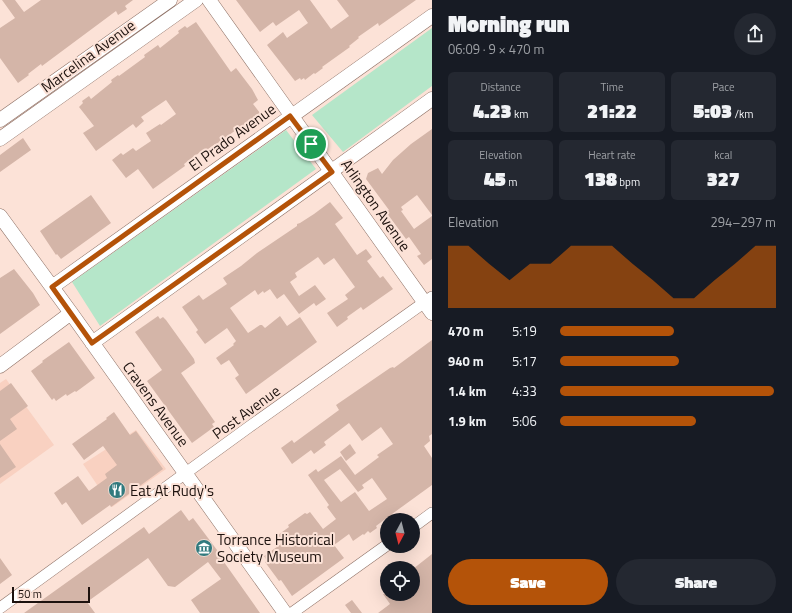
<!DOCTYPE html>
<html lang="en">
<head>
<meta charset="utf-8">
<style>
  body { margin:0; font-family:"Titillium Web",sans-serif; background:#242831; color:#f1f3f6; height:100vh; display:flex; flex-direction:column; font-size:15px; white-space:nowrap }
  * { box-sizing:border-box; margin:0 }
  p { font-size:13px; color:#9ea1a6 }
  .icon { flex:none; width:22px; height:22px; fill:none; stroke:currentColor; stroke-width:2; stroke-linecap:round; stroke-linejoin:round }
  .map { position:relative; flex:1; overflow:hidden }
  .drawer { display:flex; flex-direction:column; background:#171b24; width:360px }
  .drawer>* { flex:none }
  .needle { width:26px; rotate:187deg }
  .fabs { position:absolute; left:380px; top:513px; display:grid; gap:8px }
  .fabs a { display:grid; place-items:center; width:40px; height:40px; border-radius:50%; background:#171b24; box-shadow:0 4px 16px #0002; font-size:20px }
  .scale { position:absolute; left:12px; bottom:10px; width:78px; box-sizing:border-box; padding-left:4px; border:2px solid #1d120e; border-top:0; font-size:11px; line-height:14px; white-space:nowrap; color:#1d120e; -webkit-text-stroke:3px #fce2d7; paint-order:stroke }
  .pin { position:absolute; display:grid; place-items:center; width:34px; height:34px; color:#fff; margin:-17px; border:2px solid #fff; border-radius:50%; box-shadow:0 1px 4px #0007 }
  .round { display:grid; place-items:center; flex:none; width:42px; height:42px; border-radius:21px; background:#242831 }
  .head { display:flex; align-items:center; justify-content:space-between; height:68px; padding:0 16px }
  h1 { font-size:22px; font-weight:800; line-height:30px }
  .figures { display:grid; grid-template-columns:repeat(3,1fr); gap:6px; height:68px; padding:4px 16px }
  .figures div { display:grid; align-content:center; border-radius:6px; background:#242831; text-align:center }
  .figures b { font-size:20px; font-weight:800 }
  .figures small { font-size:11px; font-weight:400 }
  .figures p { font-size:11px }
  .chart { height:112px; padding:8px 16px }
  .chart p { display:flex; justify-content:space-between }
  .chart svg { width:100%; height:72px; margin-top:4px; fill:#b45309; opacity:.7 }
  .primary-button { display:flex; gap:8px; margin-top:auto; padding:8px 16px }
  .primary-button a { flex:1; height:46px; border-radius:24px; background:#b45309; color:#fff; font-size:16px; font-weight:800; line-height:46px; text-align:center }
  .primary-button a+a { background:#242831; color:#f1f3f6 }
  ul { padding:0 16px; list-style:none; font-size:13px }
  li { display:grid; grid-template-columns:64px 48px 1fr; align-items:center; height:30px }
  li i { height:10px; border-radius:5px; background:#b45309 }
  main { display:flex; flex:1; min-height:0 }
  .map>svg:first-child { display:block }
  .built { fill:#f9d1c1 }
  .green { fill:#b5e6c9 }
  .building { fill:#d4b5a8; fill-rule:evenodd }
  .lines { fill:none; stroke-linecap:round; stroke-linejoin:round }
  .minor-casing { stroke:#8f7267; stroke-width:12 }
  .tertiary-casing { stroke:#8f7267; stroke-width:15 }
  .minor { stroke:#fff; stroke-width:11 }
  .tertiary { stroke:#fff; stroke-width:14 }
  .route-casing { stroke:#fff; stroke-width:8 }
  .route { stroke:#b45309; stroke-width:5 }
  .labels { text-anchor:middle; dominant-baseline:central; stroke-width:4; stroke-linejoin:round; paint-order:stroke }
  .street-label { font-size:15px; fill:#1d120e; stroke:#fce2d7 }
  .poi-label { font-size:15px; fill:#1d120e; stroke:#fce2d7; text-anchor:start }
</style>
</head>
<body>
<main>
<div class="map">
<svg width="432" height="613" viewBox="0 0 432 613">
  <rect width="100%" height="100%" fill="#fce2d7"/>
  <!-- built -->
  <path class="built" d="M6,379L54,445L0,484V383Z
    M136,430L166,469L112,507L83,464Z"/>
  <!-- green -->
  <path class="green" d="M432,28V86L343,152L312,115Z
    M286,130L316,169L100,326L72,282Z"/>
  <!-- building -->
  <path class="building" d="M2,0H15L24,12L41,0H133L125,6L127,9L118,15L116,11L42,66L41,64L28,74L29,75L18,83L0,58V28L15,18Z
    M236,0H310L331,29L349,16L337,0H416L379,26L378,23L358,37L359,38L349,46L350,47L322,67L323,68L315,74L314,73L305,80L304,78L301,80L300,78L295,81L267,45L283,32L287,38L308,23L299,10L276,26L273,22L260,32Z
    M196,22L231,72L236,68L252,89L258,100L253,104L260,113L215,145V144L200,155L199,153L184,164L185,166L153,189L138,169L126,178L112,160L121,153L123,155L133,148L136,151L151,141L146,133L160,124L161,125L176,114L166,100L141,117L144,121L136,128L133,124L96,151L83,133L94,126L79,107L83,103L82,101L89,96L91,99L112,82L111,80L118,75L119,76L145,57L144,55L158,45L160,48L179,33L178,31L185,26L187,28Z
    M432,129V215L417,195L401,207L403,210L401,211L414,229L432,216V259L424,265L417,256L421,254L409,237L406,239L386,212L389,210L366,179L368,173L378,168L382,174L393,160L411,144Z
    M23,138L31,150L0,172V155Z
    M91,195L111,223L61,259L57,254L56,255L40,231Z
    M330,202L343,218L335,224L357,255L366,249L372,257L367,261L380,278L383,276L393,289L363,310L361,307L347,317L348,319L337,327L327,313L348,299L345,295L355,287L334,258L324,265L318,257L295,273L297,277L290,282L299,296L315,285L326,299L316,306L314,303L299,314L284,294L277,299L270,289L264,293L263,291L258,295L255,290L230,308L248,333L260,325H262L265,328L280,316L287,326L300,317L317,342L246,394L235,378L239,375L229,360L221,365L216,358L234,345L233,344L236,341L227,328L205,344L196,332L198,330L182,307L199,295L203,300L227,284L223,278L241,266L257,253L297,226V224L300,223L314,214Z
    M14,269L33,293L40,305L0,334V278Z
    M158,316L160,319L163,317L166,320L194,359L195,363L181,373L215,422L212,424L214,427L192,443L147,381L162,370L135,332Z
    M432,340V434L429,436L430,441L424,446L432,458V485L392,514L391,518L388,517L376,526L377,528L370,533L368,531L364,535L363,534L353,541L349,534L334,545L344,558L292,596L281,580L279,581L265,562L267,561L264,556L284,542L278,535L289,527L288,525L305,513L307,514L310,512L323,529L336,519L327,507L329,505L308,475L316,469L318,472L341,456L355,475L379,457L377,455L393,444L381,427L362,441L349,423L324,442L326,445L314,454L311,450L292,464L281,448L292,440L294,443L339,410L336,405L390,368L393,367L394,368ZM340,469L358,492L364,488L362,485L372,478L387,499L369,511L355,492L341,502L324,480Z
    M69,342L95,378L76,392L75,391L67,396L66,394L56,401L54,398L52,400L31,371L43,362L42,361Z
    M11,383L28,406L10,419L17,429L0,441V391Z
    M114,412L130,435L136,431L163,469L111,507L110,505L82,525L66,502L62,505L54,493L78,476L89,491L107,478L105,474L117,465L103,446L84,460L72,444L107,419L106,418Z
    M0,444L16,467L0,478Z
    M350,444L356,453L346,461L340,452Z
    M181,510L189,521L193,518L220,554L219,555L260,613H200L191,600L221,579L208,562L175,587L168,586L148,558L87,602L95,613H24L144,527L149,534Z
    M432,554V613H378L390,604L383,594H413V569Z
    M0,558L12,575L0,584Z
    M352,600L362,613H351L345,605Z"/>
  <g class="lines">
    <!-- minor casing -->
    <g class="minor-casing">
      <path id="minor" d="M413,527L432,513
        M0,608L249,427L432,297
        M292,613L387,545"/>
    </g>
    <!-- tertiary casing -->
    <g class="tertiary-casing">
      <path id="tertiary" d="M209,0L432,313
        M0,120L170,0
        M0,139L196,0
        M0,216L71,313L285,613
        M52,287L432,16
        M92,343L432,99
        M0,366L71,313"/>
    </g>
    <!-- minor -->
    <use href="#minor" class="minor"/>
    <!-- tertiary -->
    <use href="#tertiary" class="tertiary"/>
  </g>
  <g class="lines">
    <!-- route casing -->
    <g class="route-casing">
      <path id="route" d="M290,116L332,172L92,343L52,287Z"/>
    </g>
    <!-- route -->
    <use href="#route" class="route"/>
  </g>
  <!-- icons -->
  <defs>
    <g id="restaurant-disc" transform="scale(0.9)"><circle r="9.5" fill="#317a7e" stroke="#fce2d7"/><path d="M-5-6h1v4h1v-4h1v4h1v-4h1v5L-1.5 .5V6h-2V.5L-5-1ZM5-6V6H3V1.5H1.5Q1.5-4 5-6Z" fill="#fff"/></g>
    <g id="museum-disc" transform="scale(0.9)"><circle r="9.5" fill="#317a7e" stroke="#fce2d7"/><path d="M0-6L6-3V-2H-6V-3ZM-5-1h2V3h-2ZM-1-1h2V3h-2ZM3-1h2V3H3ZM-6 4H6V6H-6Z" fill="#fff"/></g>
  </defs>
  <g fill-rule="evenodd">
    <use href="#restaurant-disc" x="117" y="490"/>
    <use href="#museum-disc" x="204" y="548"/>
  </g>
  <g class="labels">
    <!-- street labels -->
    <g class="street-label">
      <text transform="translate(88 56) rotate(-36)">Marcelina Avenue</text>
      <text transform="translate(232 137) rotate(-36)">El Prado Avenue</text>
      <text transform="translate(376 205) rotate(55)">Arlington Avenue</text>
      <text transform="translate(156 404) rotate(54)">Cravens Avenue</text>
      <text transform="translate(246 412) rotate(-36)">Post Avenue</text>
    </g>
    <!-- poi labels -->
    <g class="poi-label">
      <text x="130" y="490">Eat At Rudy's</text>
      <text x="217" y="539">Torrance Historical<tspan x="217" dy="17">Society Museum</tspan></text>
    </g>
  </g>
</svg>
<div class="fabs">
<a><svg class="needle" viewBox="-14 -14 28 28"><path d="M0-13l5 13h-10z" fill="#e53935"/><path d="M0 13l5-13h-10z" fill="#9ea1a6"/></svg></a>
<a><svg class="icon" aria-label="locate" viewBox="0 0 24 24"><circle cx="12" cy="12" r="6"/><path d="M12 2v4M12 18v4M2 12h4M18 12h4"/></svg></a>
</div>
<div class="scale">50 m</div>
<div class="pin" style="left:311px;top:144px;background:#1e9e55"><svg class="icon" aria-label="arrive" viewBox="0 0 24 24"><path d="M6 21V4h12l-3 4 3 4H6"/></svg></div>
</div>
<section class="drawer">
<div class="head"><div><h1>Morning run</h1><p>06:09 · 9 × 470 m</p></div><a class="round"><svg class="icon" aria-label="share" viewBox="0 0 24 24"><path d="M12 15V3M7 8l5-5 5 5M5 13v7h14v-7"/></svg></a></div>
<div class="figures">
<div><p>Distance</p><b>4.23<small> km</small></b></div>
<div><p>Time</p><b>21:22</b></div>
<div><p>Pace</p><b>5:03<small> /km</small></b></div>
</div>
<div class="figures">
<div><p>Elevation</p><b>45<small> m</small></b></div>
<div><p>Heart rate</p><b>138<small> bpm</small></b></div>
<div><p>kcal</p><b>327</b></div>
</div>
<div class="chart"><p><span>Elevation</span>294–297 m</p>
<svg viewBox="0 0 160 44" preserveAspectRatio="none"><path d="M0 44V6L10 6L20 17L30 27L40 17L50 17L60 6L70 6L80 6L90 17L100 27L110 38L120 38L130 27L140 17L150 6L160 6V44z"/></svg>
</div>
<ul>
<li><b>470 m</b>5:19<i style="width:53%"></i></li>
<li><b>940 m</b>5:17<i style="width:55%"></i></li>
<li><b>1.4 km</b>4:33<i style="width:99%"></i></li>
<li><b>1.9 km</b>5:06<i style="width:63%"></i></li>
</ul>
<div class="primary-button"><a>Save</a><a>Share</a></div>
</section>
</main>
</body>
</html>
